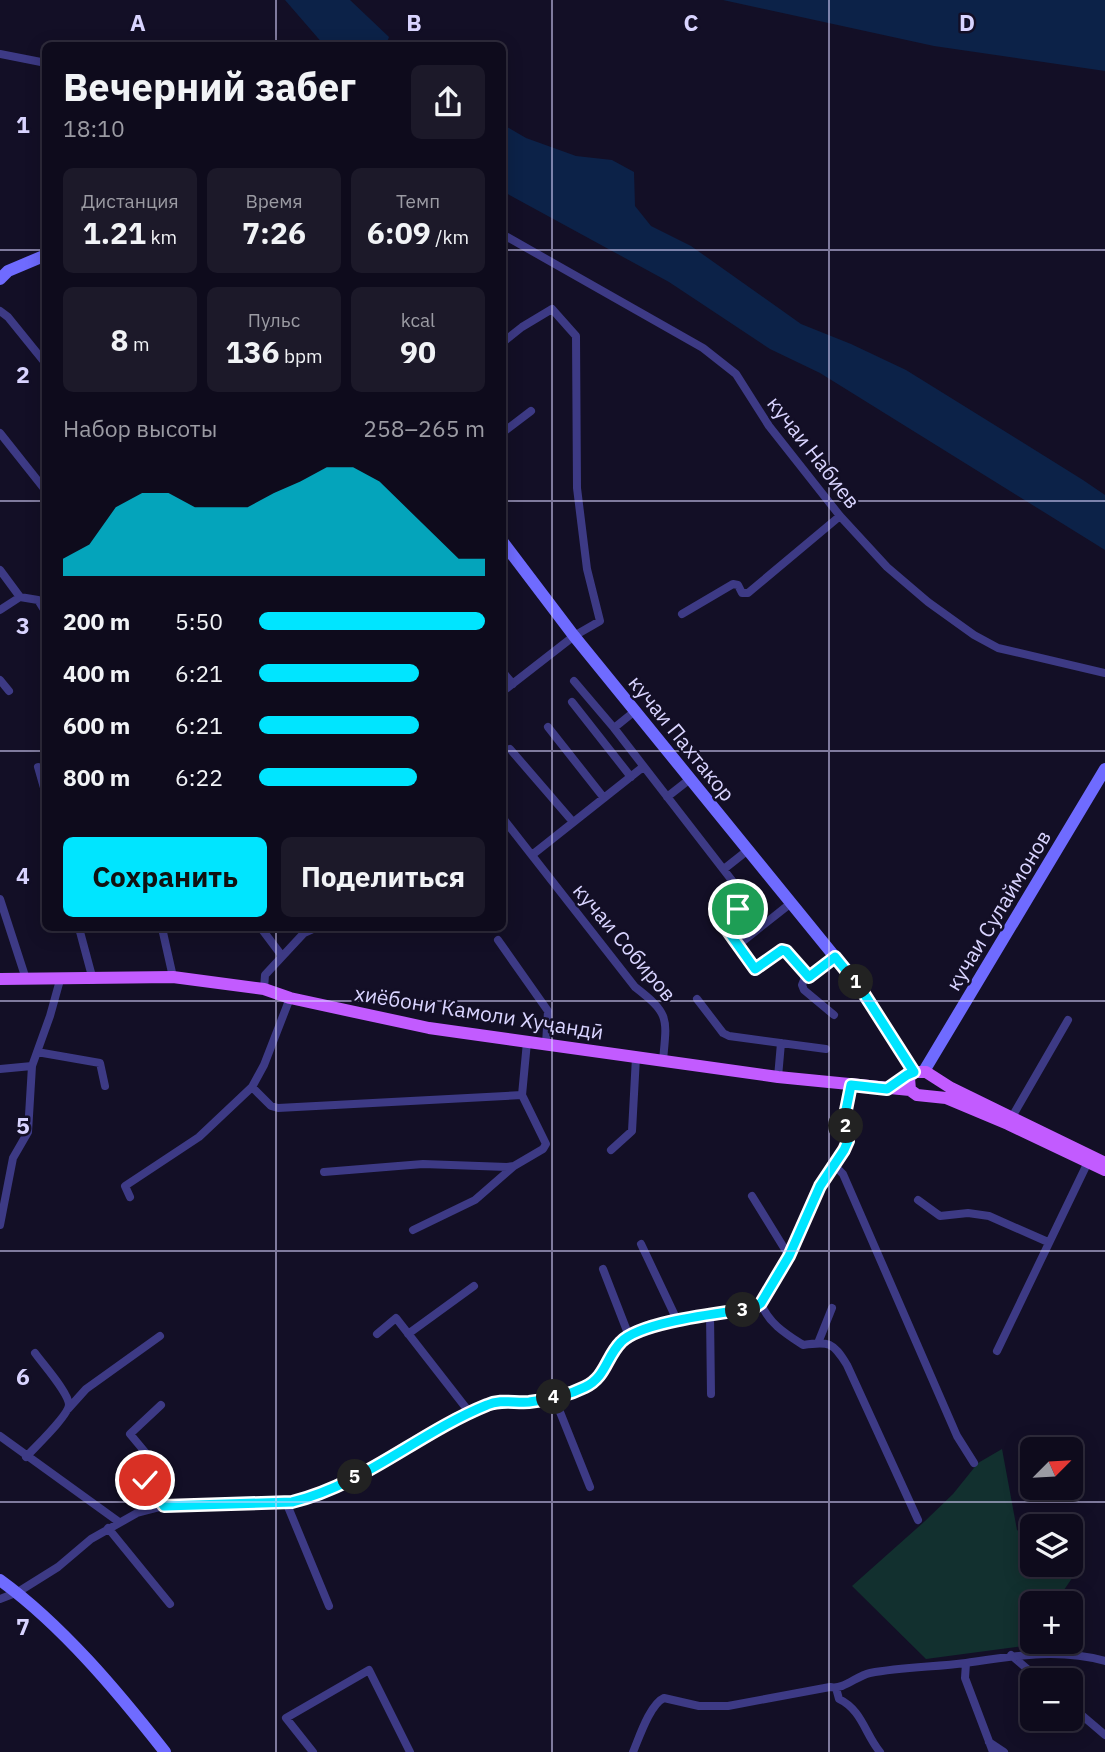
<!DOCTYPE html>
<html lang="ru">
<head>
<meta charset="utf-8">
<style>
  body { margin:0; font-family:"IBM Plex Sans",sans-serif; background:#1c1929; color:#f1f3f6; height:100vh; display:flex; flex-direction:column; font-size:26px; white-space:nowrap }
  * { box-sizing:border-box; margin:0 }
  p { font-size:23px; color:#9b9ba3 }
  .icon { flex:none; width:38px; height:38px; fill:none; stroke:currentColor; stroke-width:2; stroke-linecap:round; stroke-linejoin:round }
  .map { position:relative; flex:1; overflow:hidden }
  .panel { position:absolute; left:42px; top:42px; width:464px; height:889px; display:flex; flex-direction:column; background:#0e0b1c; border-radius:10px; box-shadow:0 4px 18px #0003,0 0 0 2px #2e2b3b }
  .panel>* { flex:none }
  .needle { width:46px; rotate:66deg }
  .tools { position:absolute; left:1020px; top:1437px; display:grid; gap:14px }
  .tools a { display:grid; place-items:center; width:63px; height:63px; border-radius:10px; background:#0e0b1c; box-shadow:0 4px 18px #0003,0 0 0 2px #2e2b3b; font-size:35px }
  .pin { position:absolute; display:grid; place-items:center; width:60px; height:60px; color:#fff; margin:-30px; border:4px solid #fff; border-radius:50%; box-shadow:0 2px 7px #0007 }
  .km { position:absolute; width:35px; height:35px; margin:-18px; border-radius:50%; background:#222; color:#fff; font-size:19px; line-height:35px; text-align:center }
  .round { display:grid; place-items:center; flex:none; width:74px; height:74px; border-radius:10px; background:#1c1929 }
  .summary { display:flex; align-items:center; justify-content:space-between; height:119px; padding:0 21px }
  h1 { font-size:38px; font-weight:700; line-height:52px }
  .figures { display:grid; grid-template-columns:repeat(3,1fr); gap:10px; height:119px; padding:7px 21px }
  .figures div { display:grid; align-content:center; border-radius:10px; background:#1c1929; text-align:center }
  .figures b { font-size:30px; font-weight:700 }
  .figures small { font-size:19px; font-weight:400 }
  .figures p { font-size:19px }
  .chart { height:196px; padding:14px 21px }
  .chart p { display:flex; justify-content:space-between }
  .chart svg { width:100%; height:126px; margin-top:7px; fill:#00e5ff; opacity:.7 }
  .action { display:flex; gap:14px; margin-top:auto; padding:14px 21px }
  .action a { flex:1; height:80px; border-radius:10px; background:#00e5ff; color:#111; font-size:28px; font-weight:700; line-height:80px; text-align:center }
  .action a+a { background:#1c1929; color:#f1f3f6 }
  ul { padding:0 21px; list-style:none; font-size:23px }
  li { display:grid; grid-template-columns:112px 84px 1fr; align-items:center; height:52px }
  li i { height:18px; border-radius:9px; background:#00e5ff }
  .map>svg:first-child { display:block }
  .green { fill:#12302f }
  .water { fill:#0c2248 }
  .lines { fill:none; stroke-linecap:round; stroke-linejoin:round }
  .street { stroke:#3d3a85; stroke-width:8 }
  .secondary { stroke:#6f6bff; stroke-width:12 }
  .primary { stroke:#c25bff; stroke-width:12 }
  .route-casing { stroke:#fff; stroke-width:14 }
  .route { stroke:#00e5ff; stroke-width:9 }
  .grid { fill:none; stroke:#d9d4ff; stroke-width:2; stroke-opacity:0.55 }
  .labels { text-anchor:middle; dominant-baseline:central; stroke-width:5; stroke-linejoin:round; paint-order:stroke }
  .street-label { font-size:21px; fill:#d9d4ff; stroke:#130f26 }
  .grid-label { font-size:23px; text-anchor:middle; font-weight:bold; fill:#d9d4ff; stroke:#130f26; stroke-width:5; stroke-linejoin:round; paint-order:stroke }
</style>
</head>
<body>
<div class="map">
<svg width="1105" height="1752" viewBox="0 0 1105 1752">
  <rect width="100%" height="100%" fill="#130f26"/>
  <!-- green -->
  <path class="green" d="M1002,1449L1017,1530L1032,1541V1564L1067,1565L1077,1571L1055,1603H1032V1642H1038L1039,1644L926,1659L852,1586L925,1521L953,1494L978,1463Z"/>
  <!-- water -->
  <path class="water" d="M285,0H350L389,37L386,45H324Z
    M723,0H1105V71L934,46Z
    M502,124L526,138L576,156L612,160L634,172L635,206L651,226L691,246L801,324L851,344L906,370L1083,480L1105,495V550L820,373L770,349L669,282L502,191Z"/>
  <g class="lines">
    <!-- street -->
    <path class="street" d="M0,54L46,63
      M502,234L703,348L736,374L769,426L840,516L887,567L928,602L974,635L998,648L1105,673
      M0,311L8,317L46,364
      M502,343L522,327L552,309L576,336L577,488L587,569L600,621L574,636L502,692
      M0,433L46,491
      M502,433L531,411
      M0,570L20,597L38,600L46,613
      M0,610L20,597
      M682,614L733,584L738,585L742,593H748L840,516
      M502,671L513,684
      M0,680L9,691
      M574,681L614,728L744,896L746,901L721,920L755,969L782,950L786,951L809,977
      M572,702L631,777
      M548,727L604,798
      M614,728L635,711
      M510,749L573,822
      M38,767L46,795
      M667,797L690,779
      M502,817L635,987C670,1014 667,1018 663,1060
      M532,855L643,767
      M724,869L748,850
      M0,899L26,979
      M79,928L93,980
      M162,928L173,977
      M261,928L282,956
      M498,940L548,1011L546,1044
      M738,945L791,903
      M264,989L265,975L304,933L315,928
      M697,999L723,1033L729,1036L826,1049
      M834,1015L804,990L802,985L804,980L835,957
      M37,1052L100,1063L105,1086
      M0,1069L32,1066
      M778,1077L781,1043
      M252,1087L271,1106L278,1108L522,1095L527,1042
      M1012,1117L1068,1020
      M611,1150L632,1131L636,1057
      M833,1164L843,1174L957,1436L974,1463
      M324,1172L423,1164L507,1167L514,1166L543,1149L546,1144L522,1095
      M752,1196L789,1256
      M130,1197L125,1186L199,1137L252,1087L264,1065L290,998
      M918,1200L940,1216L968,1213L989,1216L1048,1242
      M0,1225L13,1158L28,1132L32,1066L50,1016L60,980
      M413,1230L475,1200L514,1166
      M641,1244L677,1320
      M603,1269L629,1336
      M761,1303C768,1323 786,1334 803,1345C829,1341 833,1342 847,1365L918,1520
      M710,1314L711,1394
      M377,1334L396,1318L470,1413
      M408,1334L474,1286
      M818,1343L832,1308
      M997,1351L1088,1162
      M554,1397L590,1487
      M161,1405L130,1434L150,1458C139,1481 151,1488 164,1506
      M68,1409L86,1389L160,1336
      M0,1436L119,1522
      M26,1457C35,1447 68,1416 69,1405C69,1393 42,1363 35,1353
      M286,1502L329,1606
      M108,1528L170,1604
      M0,1599L18,1592L58,1567L91,1539L137,1513L164,1506L292,1502C363,1485 420,1432 487,1404C500,1399 514,1403 529,1402C547,1400 569,1395 585,1387C606,1377 606,1357 621,1342C641,1321 724,1313 754,1308L761,1303L789,1256L820,1186L844,1150L848,1141L845,1115L851,1085
      M1011,1655L1040,1680
      M966,1663L965,1678L993,1752
      M836,1688L839,1699C862,1710 865,1734 880,1752
      M1071,1706L1105,1735
      M989,1742L1004,1752
      M313,1752L286,1718L369,1670L410,1752
      M633,1752C639,1738 650,1704 664,1698L699,1706H728L830,1687C844,1690 856,1676 870,1673C902,1667 935,1667 966,1663C1014,1656 1058,1648 1105,1661"/>
    <!-- secondary -->
    <path class="secondary" d="M0,279L8,271L46,255
      M502,541L574,636L861,989L914,1072
      M924,1071L1105,769
      M0,1580C62,1625 118,1692 165,1752"/>
    <!-- primary -->
    <path class="primary" d="M0,979L173,977L264,989L290,998L429,1028L778,1077L910,1090
      M1105,1163L951,1088L926,1072H914L909,1078L910,1090L917,1095L946,1098L1008,1124L1105,1170"/>
  </g>
  <g class="lines">
    <!-- route casing -->
    <g class="route-casing">
      <path id="route" d="M145,1480L164,1506L292,1502C363,1485 420,1432 487,1405C500,1399 514,1403 529,1402C547,1400 569,1395 585,1387C606,1377 606,1357 621,1342C641,1321 724,1313 754,1308L761,1303L789,1256L820,1186L844,1150L848,1141L845,1115L851,1085L887,1089L907,1075L914,1072L861,989L835,957L809,977L786,951L782,950L755,969L720,920L722,917L738,909"/>
    </g>
    <!-- route -->
    <use href="#route" class="route"/>
  </g>
  <!-- grid -->
  <path class="grid" d="M276,0V46M552,0V1752M829,0V1752M0,250H46M502,250H1105M0,501H46M502,501H1105M0,751H46M502,751H1105M276,928V1752M0,1001H1105M0,1251H1105M0,1502H1105"/>
  <g class="labels">
    <!-- street labels -->
    <g class="street-label">
      <text transform="translate(814 452) rotate(52)">кучаи Набиев</text>
      <text transform="translate(682 738) rotate(51)">кучаи Пахтакор</text>
      <text transform="translate(998 910) rotate(-59)">кучаи Сулаймонов</text>
      <text transform="translate(625 942) rotate(50)">кучаи Собиров</text>
      <text transform="translate(479 1012) rotate(9)">хиёбони Камоли Хуҷандӣ</text>
    </g>
  </g>
  <g class="grid-label">
    <text x="138" y="31">A</text>
    <text x="414" y="31">B</text>
    <text x="691" y="31">C</text>
    <text x="967" y="31">D</text>
    <text x="23" y="133">1</text>
    <text x="23" y="383">2</text>
    <text x="23" y="634">3</text>
    <text x="23" y="884">4</text>
    <text x="23" y="1134">5</text>
    <text x="23" y="1385">6</text>
    <text x="23" y="1635">7</text>
  </g>
</svg>
<div class="tools">
<a><svg class="needle" viewBox="-14 -14 28 28"><path d="M0-13l5 13h-10z" fill="#e53935"/><path d="M0 13l5-13h-10z" fill="#9b9ba3"/></svg></a>
<a><svg class="icon" aria-label="layers" viewBox="0 0 24 24"><path d="M12 4l9 5-9 5-9-5zM3 14l9 5 9-5"/></svg></a>
<a>+</a>
<a>−</a>
</div>
<div class="pin" style="left:738px;top:909px;background:#1e9e55"><svg class="icon" aria-label="arrive" viewBox="0 0 24 24"><path d="M6 21V4h12l-3 4 3 4H6"/></svg></div>
<div class="pin" style="left:145px;top:1480px;background:#d93025"><svg class="icon" aria-label="check" viewBox="0 0 24 24"><path d="M5 12l5 5 9-10"/></svg></div>
<b class="km" style="left:856px;top:982px">1</b>
<b class="km" style="left:846px;top:1126px">2</b>
<b class="km" style="left:743px;top:1310px">3</b>
<b class="km" style="left:554px;top:1397px">4</b>
<b class="km" style="left:355px;top:1477px">5</b>
<section class="panel">
<div class="summary"><div><h1>Вечерний забег</h1><p>18:10</p></div><a class="round"><svg class="icon" aria-label="share" viewBox="0 0 24 24"><path d="M12 15V3M7 8l5-5 5 5M5 13v7h14v-7"/></svg></a></div>
<div class="figures">
<div><p>Дистанция</p><b>1.21<small> km</small></b></div>
<div><p>Время</p><b>7:26</b></div>
<div><p>Темп</p><b>6:09<small> /km</small></b></div>
</div>
<div class="figures">
<div><b>8<small> m</small></b></div>
<div><p>Пульс</p><b>136<small> bpm</small></b></div>
<div><p>kcal</p><b>90</b></div>
</div>
<div class="chart"><p><span>Набор высоты</span>258–265 m</p>
<svg viewBox="0 0 160 44" preserveAspectRatio="none"><path d="M0 44V38L10 33L20 20L30 15L40 15L50 20L60 20L70 20L80 15L90 11L100 6L110 6L120 11L130 20L140 29L150 38L160 38V44z"/></svg>
</div>
<ul>
<li><b>200 m</b>5:50<i style="width:100%"></i></li>
<li><b>400 m</b>6:21<i style="width:71%"></i></li>
<li><b>600 m</b>6:21<i style="width:71%"></i></li>
<li><b>800 m</b>6:22<i style="width:70%"></i></li>
</ul>
<div class="action"><a>Сохранить</a><a>Поделиться</a></div>
</section>
</div>
</body>
</html>
